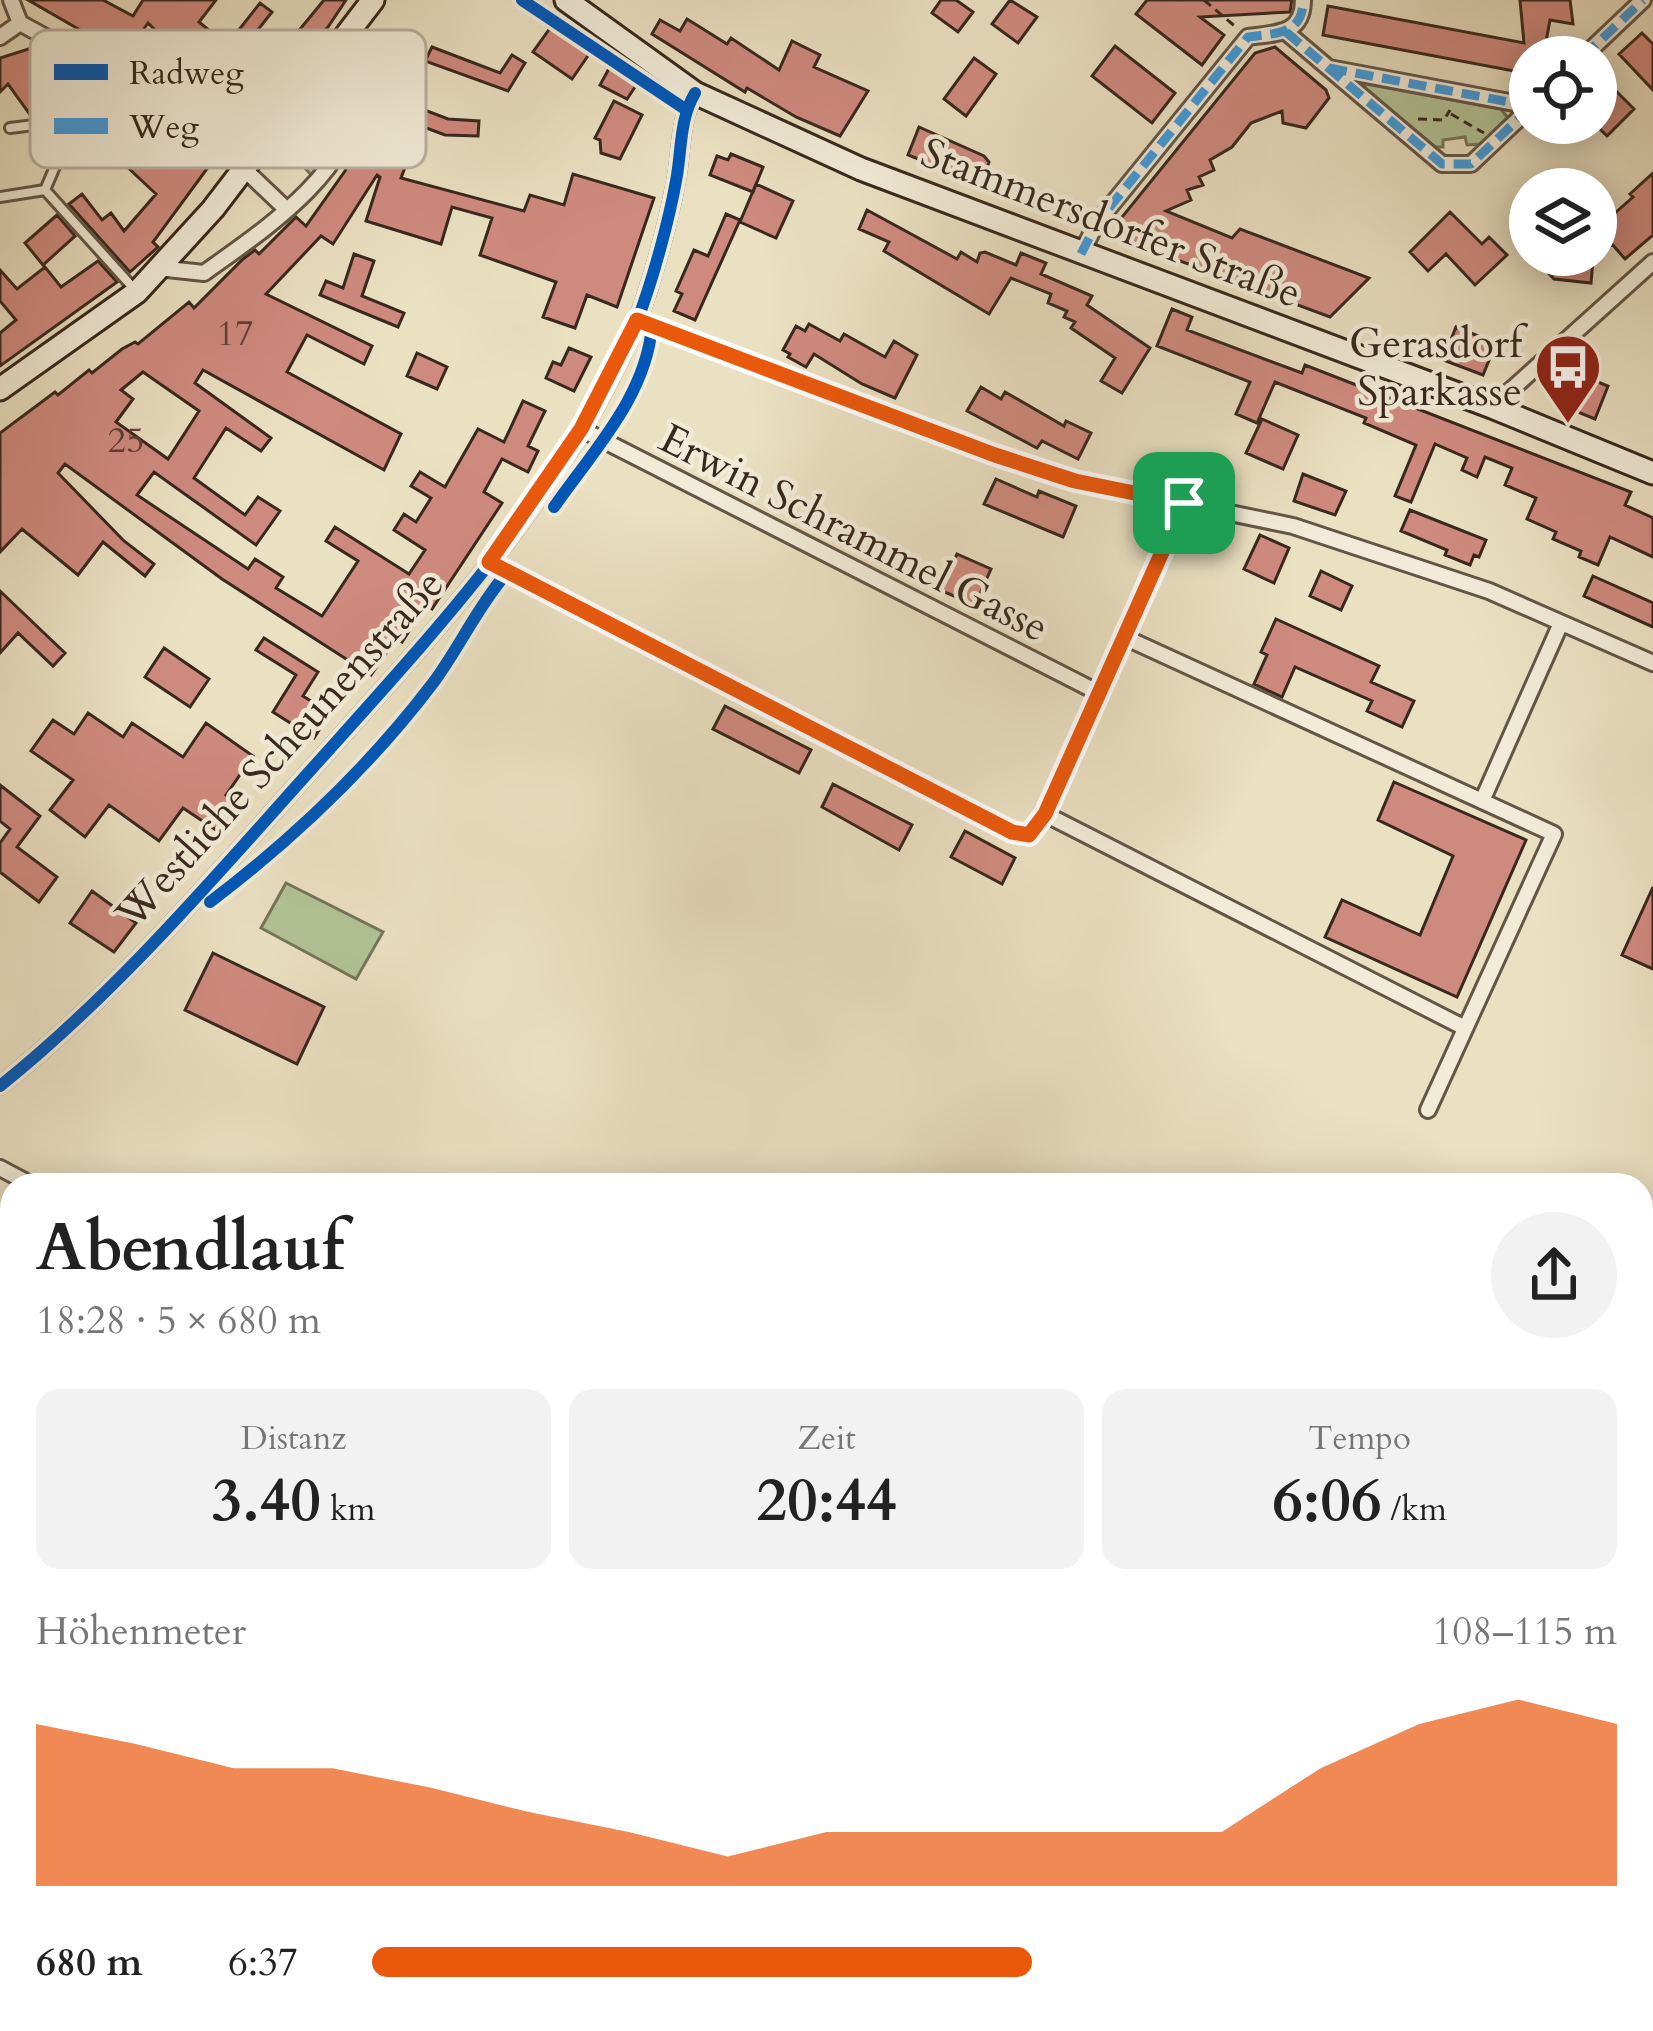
<!DOCTYPE html>
<html lang="de">
<head>
<meta charset="utf-8">
<style>
  body { margin:0; font-family:Cardo,serif; background:#f2f2f2; color:#222; height:100vh; display:flex; flex-direction:column; font-size:45px; white-space:nowrap }
  * { box-sizing:border-box; margin:0 }
  p { font-size:39px; color:#767676 }
  .icon { flex:none; width:66px; height:66px; fill:none; stroke:currentColor; stroke-width:2; stroke-linecap:round; stroke-linejoin:round }
  .map { position:relative; flex:1; overflow:hidden }
  .details { position:absolute; left:0px; top:1173px; width:1653px; height:858px; display:flex; flex-direction:column; background:#fff; border-radius:36px 36px 0 0; box-shadow:0 6px 30px #0003 }
  .details>* { flex:none }
  .buttons { position:absolute; left:1509px; top:36px; display:grid; gap:24px }
  .buttons a { display:grid; place-items:center; width:108px; height:108px; border-radius:50%; background:#fff; box-shadow:0 6px 30px #0003; font-size:60px }
  .pin { position:absolute; display:grid; place-items:center; width:102px; height:102px; color:#fff; margin:-51px; border-radius:24px; box-shadow:0 6px 18px #0006 }
  .round { display:grid; place-items:center; flex:none; width:126px; height:126px; border-radius:63px; background:#f2f2f2 }
  .summary { display:flex; align-items:center; justify-content:space-between; height:204px; padding:0 36px }
  h1 { font-size:66px; font-weight:700; line-height:90px }
  .metrics { display:grid; grid-template-columns:repeat(3,1fr); gap:18px; height:204px; padding:12px 36px }
  .metrics div { display:grid; align-content:center; border-radius:24px; background:#f2f2f2; text-align:center }
  .metrics b { font-size:60px; font-weight:700 }
  .metrics small { font-size:33px; font-weight:400 }
  .metrics p { font-size:33px }
  .chart { height:336px; padding:24px 36px }
  .chart p { display:flex; justify-content:space-between }
  .chart svg { width:100%; height:216px; margin-top:12px; fill:#ea580c; opacity:.7 }
  ul { padding:0 36px; list-style:none; font-size:39px }
  li { display:grid; grid-template-columns:192px 144px 1fr; align-items:center; height:90px }
  li i { height:30px; border-radius:15px; background:#ea580c }
  .map>svg:first-child { display:block }
  .green { fill:#b2c397; stroke:#75765a; stroke-width:3 }
  .building { fill:#cf8a7f; stroke:#38281d; stroke-width:3; fill-rule:evenodd }
  .lines { fill:none; stroke-linecap:round; stroke-linejoin:round }
  .service-casing { stroke:#645646; stroke-width:14 }
  .minor-casing { stroke:#645646; stroke-width:20 }
  .secondary-casing { stroke:#38281d; stroke-width:27 }
  .path { stroke:#38281d; stroke-width:3; stroke-dasharray:9 6; stroke-linecap:butt }
  .service { stroke:#f1ebd7; stroke-width:8 }
  .minor { stroke:#f1ebd7; stroke-width:14 }
  .secondary { stroke:#f1ebd7; stroke-width:21 }
  .quiet { stroke:#3e9cdf; stroke-width:9; stroke-dasharray:18 9; stroke-linecap:butt }
  .cycleway-casing { stroke:#f1ebd7; stroke-width:20 }
  .cycleway { stroke:#0057b8; stroke-width:12 }
  .route-casing { stroke:#fff; stroke-width:24 }
  .route { stroke:#ea580c; stroke-width:15 }
  .labels { text-anchor:middle; dominant-baseline:central; stroke-width:9; stroke-linejoin:round; paint-order:stroke }
  .number-label { font-size:36px; fill:#5e4036 }
  .street-label { font-size:42px; fill:#38281d; stroke:#f1ebd7 }
  .poi-label { font-size:42px; fill:#38281d; stroke:#f1ebd7; text-anchor:end }
  .key { fill:#f1ebd7; stroke:#bab09f; stroke-width:3 }
  .key-label { font-size:33px; fill:#38281d }
</style>
</head>
<body>
<div class="map">
<svg width="1653" height="2031" viewBox="0 0 1653 2031">
  <rect width="100%" height="100%" fill="#eae0c2"/>
  <filter id="stains"><feTurbulence type="fractalNoise" baseFrequency=".00167" numOctaves="4"/><feColorMatrix values="0 0 0 0 .2 0 0 0 0 .09 0 0 0 0 .02 0 0 0 .5 -.17"/></filter>
  <radialGradient id="worn" r=".72"><stop offset=".6" stop-color="#630" stop-opacity="0"/><stop offset="1" stop-color="#630" stop-opacity=".3"/></radialGradient>
  <!-- green -->
  <path class="green" d="M353,52C369,89 335,148 312,176L297,159L280,155Z
    M1366,84L1501,109L1508,118L1482,144L1467,145L1465,137L1443,140V147H1435L1364,88Z
    M286,883L383,932L356,979L261,928Z
    M526,2019H838L846,2031H511Z
    M922,2019H1067L1090,2031H916Z"/>
  <!-- building -->
  <path class="building" d="M28,0H103L133,16L143,0H216L199,22L227,45L260,3L272,12L219,79L241,97L262,75L274,84L225,134L150,79L172,47L148,23L122,60L94,38Z
    M324,0H346L328,27L299,57L287,45Z
    M941,0H956L973,12L958,32L932,13Z
    M1010,0L1037,17L1018,43L992,24Z
    M1147,0H1292L1290,12L1200,17L1224,35L1202,65L1136,14Z
    M1520,0H1570L1573,24L1550,20L1545,47L1562,50V57H1530V74L1323,35L1328,6L1524,43Z
    M687,19L727,44L731,38L779,70L792,41L820,55L814,67L868,91L840,136L796,117L747,88L745,92L652,34L660,20L680,31Z
    M553,24L592,50L572,79L533,52Z
    M1642,33L1653,44V90L1619,54Z
    M1115,46L1175,93L1152,123L1092,76Z
    M35,47L108,89L94,112L48,86L31,116L8,84L0,92V58Z
    M432,47L500,73L512,55L525,63L508,91L425,61Z
    M1275,47L1326,90L1329,98L1306,128L1283,123L1282,111L1251,123L1232,147L1210,160L1214,170L1199,177L1203,185L1187,190L1191,200L1166,211L1232,238L1240,229L1369,278L1330,317L1124,240L1118,222L1255,53Z
    M974,58L996,74L966,116L944,99Z
    M612,63L639,81L627,99L600,85Z
    M386,84L418,97L414,106L448,119L479,121L478,136L445,135L421,126L401,178L524,211L530,195L564,205L573,174L654,198L617,307L587,295L575,328L543,317L556,282L480,255L492,218L452,207L441,244L366,221L380,177L377,175L333,244L321,236L266,294L372,346L364,364L307,335L287,372L401,434L384,470L203,370L195,383L271,438L261,451L226,428L194,478L245,515L258,497L280,511L256,545L154,472L137,495L248,569L255,559L283,577L276,588L322,616L358,561L326,541L335,527L409,574L425,550L394,530L404,514L416,522L431,498L411,486L420,472L445,487L478,429L504,442L523,401L545,411L528,446L538,451L528,472L502,459L484,492L502,503L432,609L426,605L402,642L396,639L371,675L222,579L65,464L58,473L124,541L154,564L145,576L103,542L78,575L22,529L0,552V433L55,392L58,395L89,370L92,373L122,349L135,342L138,344L189,302L194,308L243,259L255,250L259,254L296,217L306,226L345,171L358,143L362,144ZM143,372L199,411L168,459L116,422L133,399L121,390Z
    M1611,86L1634,109L1607,136L1596,125V101Z
    M614,101L642,115L620,159L601,153L600,140L595,138Z
    M141,108L212,162L153,242L158,247L130,272L69,204L82,194L102,220L111,213L124,231L156,194L106,147L108,137Z
    M919,127L984,156L989,162L984,176L978,174L975,182L908,155Z
    M731,154L763,167L753,192L710,175L717,156L728,160Z
    M1653,173V235L1625,259L1612,244L1607,249L1596,236V230L1633,197L1630,194Z
    M756,184L793,201L776,238L740,222Z
    M867,210L957,259L961,252L977,262L980,253L985,252L1016,265L1021,253L1046,263L1041,274L1092,296L1087,305L1150,348L1122,393L1101,381L1115,358L1071,328L1075,322L1064,317L1067,311L1048,303L1051,294L1011,278L989,314L884,251L889,242L859,229Z
    M1450,212L1482,244L1489,237L1507,255L1475,285L1446,254L1428,271L1410,252Z
    M726,214L740,220L695,320L674,311L682,294L676,291L694,250L708,256Z
    M57,215L75,236L43,265L25,243Z
    M354,254L374,261L362,296L404,313L398,327L320,295L326,281L343,288Z
    M1545,255L1593,260L1591,283L1554,279L1538,262Z
    M98,261L117,282L0,366V333L16,320L0,301V270L17,289L45,267L61,287Z
    M1172,309L1192,317L1187,330L1302,373L1305,365L1631,492L1625,505L1653,518V557L1610,537L1598,565L1579,557L1581,551L1553,539L1556,532L1527,519L1536,498L1505,485L1512,468L1485,457L1477,477L1462,470L1467,458L1435,444L1411,502L1395,496L1416,445L1364,423L1366,418L1275,382L1257,423L1236,414L1250,382L1157,346Z
    M809,324L840,341L844,334L885,357L894,341L917,355L895,398L862,384L814,354L806,367L788,357L790,354L783,350L796,326L805,331Z
    M1456,327L1496,343L1483,375L1443,360Z
    M569,348L591,357L574,391L546,378L553,362L561,365Z
    M417,353L447,367L437,389L407,376Z
    M1571,371L1608,386L1595,419L1558,404L1561,396L1554,394L1561,377L1568,380Z
    M981,387L1001,399L1005,392L1064,426L1066,421L1091,433L1078,459L1042,441L1037,448L967,411Z
    M1262,419L1298,435L1283,469L1246,453Z
    M1303,474L1346,491L1335,515L1294,501Z
    M996,479L1037,497L1039,491L1076,506L1063,537L984,504Z
    M1410,510L1486,540L1479,557L1474,555L1470,565L1445,555L1447,550L1401,531Z
    M1260,535L1289,548L1274,583L1244,569Z
    M957,554L991,569L975,605L935,588L941,572L947,575Z
    M1321,571L1352,586L1341,610L1310,596Z
    M1593,576L1653,603V627L1584,596Z
    M0,591L65,653L53,666L18,633L0,653Z
    M1276,619L1379,666L1371,682L1414,701L1402,727L1367,711L1372,701L1295,667L1282,697L1254,684L1267,655L1261,652Z
    M264,638L318,672L303,696L330,713L314,738L273,712L296,675L256,650Z
    M164,648L209,679L190,707L145,677Z
    M725,706L811,750L799,773L713,729Z
    M88,713L123,737L132,723L183,757L206,723L253,756L226,795L239,803L219,832L183,808L159,841L109,805L85,837L50,810L73,780L31,751L53,720L74,734Z
    M1394,782L1526,840L1457,997L1325,937L1342,900L1420,935L1453,856L1378,820Z
    M833,784L912,825L899,850L822,807Z
    M0,785L40,816L17,847L57,877L39,902L0,872V843L10,829L0,821Z
    M965,831L1015,858L1002,884L951,857Z
    M1653,887V969L1622,955Z
    M92,891L136,923L114,952L70,923Z
    M213,953L324,1007L297,1064L185,1010Z"/>
  <g class="lines">
    <!-- service casing -->
    <g class="service-casing">
      <path id="service" d="M10,128L34,125L68,136
        M45,190L136,291
        M0,197L45,190L68,136L103,130L138,94"/>
    </g>
    <!-- minor casing -->
    <g class="minor-casing">
      <path id="minor" d="M11,0L20,23L115,75L244,169L286,209
        M1286,32L1442,164H1471L1530,108
        M0,37L20,23
        M1583,57L1643,0
        M1329,68L1530,106
        M1081,254L1096,224L1248,37C1276,33 1303,35 1303,0
        M158,268L204,273C268,227 347,176 362,94C365,76 363,56 363,38L351,28
        M637,319L995,455L1075,481L1293,526L1489,591L1653,663
        M1492,407L1653,262
        M581,429L1099,693
        M489,562L1012,832L1029,835L1045,814L1465,1028
        M1124,637L1554,834L1428,1110
        M1482,801L1561,623
        M1045,814L1184,503
        M0,1086C111,997 205,888 300,782C426,641 564,498 637,321C652,283 669,220 676,181C682,150 679,120 695,93
        M0,1168L32,1185
        M0,1439L12,1455
        M1641,1885L1653,1860
        M396,2019L406,2031
        M1573,2031L1578,2019"/>
    </g>
    <!-- secondary casing -->
    <g class="secondary-casing">
      <path id="secondary" d="M566,0L695,93L861,169L1492,407L1653,473
        M0,389L137,292L213,209L373,0"/>
    </g>
    <!-- path -->
    <path class="path" d="M1204,0L1237,28
      M1451,114L1484,133
      M1418,119L1444,120L1450,110
      M1553,2031L1558,2019"/>
    <!-- service -->
    <use href="#service" class="service"/>
    <!-- minor -->
    <use href="#minor" class="minor"/>
    <!-- secondary -->
    <use href="#secondary" class="secondary"/>
    <!-- quiet -->
    <path class="quiet" d="M1286,32L1442,164H1471L1530,108
      M1583,57L1643,0
      M1329,68L1530,106
      M1081,254L1096,224L1248,37C1276,33 1303,35 1303,0
      M0,1483L12,1465"/>
    <!-- cycleway casing -->
    <g class="cycleway-casing">
      <path id="cycleway" d="M522,0L685,109
        M554,507C593,451 647,395 652,325
        M210,902C293,839 370,766 433,683C459,648 477,608 505,575
        M0,1086C111,997 205,888 300,782C426,641 564,498 637,321C652,283 669,220 676,181C682,150 679,120 695,93"/>
    </g>
    <!-- cycleway -->
    <use href="#cycleway" class="cycleway"/>
  </g>
  <g class="lines">
    <!-- route casing -->
    <g class="route-casing">
      <path id="route" d="M637,320L995,455L1075,481L1184,503L1045,814L1029,835L1012,832L489,562L581,429Z"/>
    </g>
    <!-- route -->
    <use href="#route" class="route"/>
  </g>
  <!-- icons -->
  <defs>
    <g id="bus-pin" transform="scale(3.45)"><path d="M0 17L-7.5 6A9.5 9.5 0 1 1 7.5 6Z" fill="#8f2418" stroke="#f1ebd7"/><path d="M-5-6H5V4H4V6H2V4H-2V6H-4V4H-5ZM-3.5-4V0h7V-4ZM-3.5 1.2v1.5H-2V1.2ZM2 1.2v1.5H3.5V1.2Z" fill="#fff"/></g>
  </defs>
  <g fill-rule="evenodd">
    <use href="#bus-pin" x="1568" y="367"/>
  </g>
  <g class="labels">
    <!-- number labels -->
    <g class="number-label">
      <text x="235" y="333">17</text>
      <text x="126" y="440">25</text>
    </g>
    <!-- street labels -->
    <g class="street-label">
      <text transform="translate(1111 223) rotate(21)">Stammersdorfer Straße</text>
      <text transform="translate(854 533) rotate(27)">Erwin Schrammel Gasse</text>
      <text transform="translate(280 749) rotate(-48)">Westliche Scheunenstraße</text>
    </g>
    <!-- poi labels -->
    <g class="poi-label">
      <text x="1522" y="343">Gerasdorf<tspan x="1522" dy="48">Sparkasse</tspan></text>
    </g>
  </g>
  <!-- legend -->
  <rect x="30" y="30" width="396" height="138" rx="18" class="key"/>
  <rect x="54" y="64" width="54" height="16" fill="#0057b8"/>
  <rect x="54" y="118" width="54" height="16" fill="#3e9cdf"/>
  <g class="key-label">
    <text x="129" y="84">Radweg</text>
    <text x="129" y="138">Weg</text>
  </g>
  <rect width="100%" height="100%" filter="url(#stains)"/>
  <rect width="100%" height="100%" fill="url(#worn)"/>
</svg>
<div class="buttons">
<a><svg class="icon" aria-label="locate" viewBox="0 0 24 24"><circle cx="12" cy="12" r="6"/><path d="M12 2v4M12 18v4M2 12h4M18 12h4"/></svg></a>
<a><svg class="icon" aria-label="layers" viewBox="0 0 24 24"><path d="M12 4l9 5-9 5-9-5zM3 14l9 5 9-5"/></svg></a>
</div>
<div class="pin" style="left:1184px;top:503px;background:#1e9e55"><svg class="icon" aria-label="arrive" viewBox="0 0 24 24"><path d="M6 21V4h12l-3 4 3 4H6"/></svg></div>
<section class="details">
<div class="summary"><div><h1>Abendlauf</h1><p>18:28 · 5 × 680 m</p></div><a class="round"><svg class="icon" aria-label="share" viewBox="0 0 24 24"><path d="M12 15V3M7 8l5-5 5 5M5 13v7h14v-7"/></svg></a></div>
<div class="metrics">
<div><p>Distanz</p><b>3.40<small> km</small></b></div>
<div><p>Zeit</p><b>20:44</b></div>
<div><p>Tempo</p><b>6:06<small> /km</small></b></div>
</div>
<div class="chart"><p><span>Höhenmeter</span>108–115 m</p>
<svg viewBox="0 0 160 44" preserveAspectRatio="none"><path d="M0 44V11L10 15L20 20L30 20L40 24L50 29L60 33L70 38L80 33L90 33L100 33L110 33L120 33L130 20L140 11L150 6L160 11V44z"/></svg>
</div>
<ul>
<li><b>680 m</b>6:37<i style="width:53%"></i></li>
</ul>
</section>
</div>
</body>
</html>
